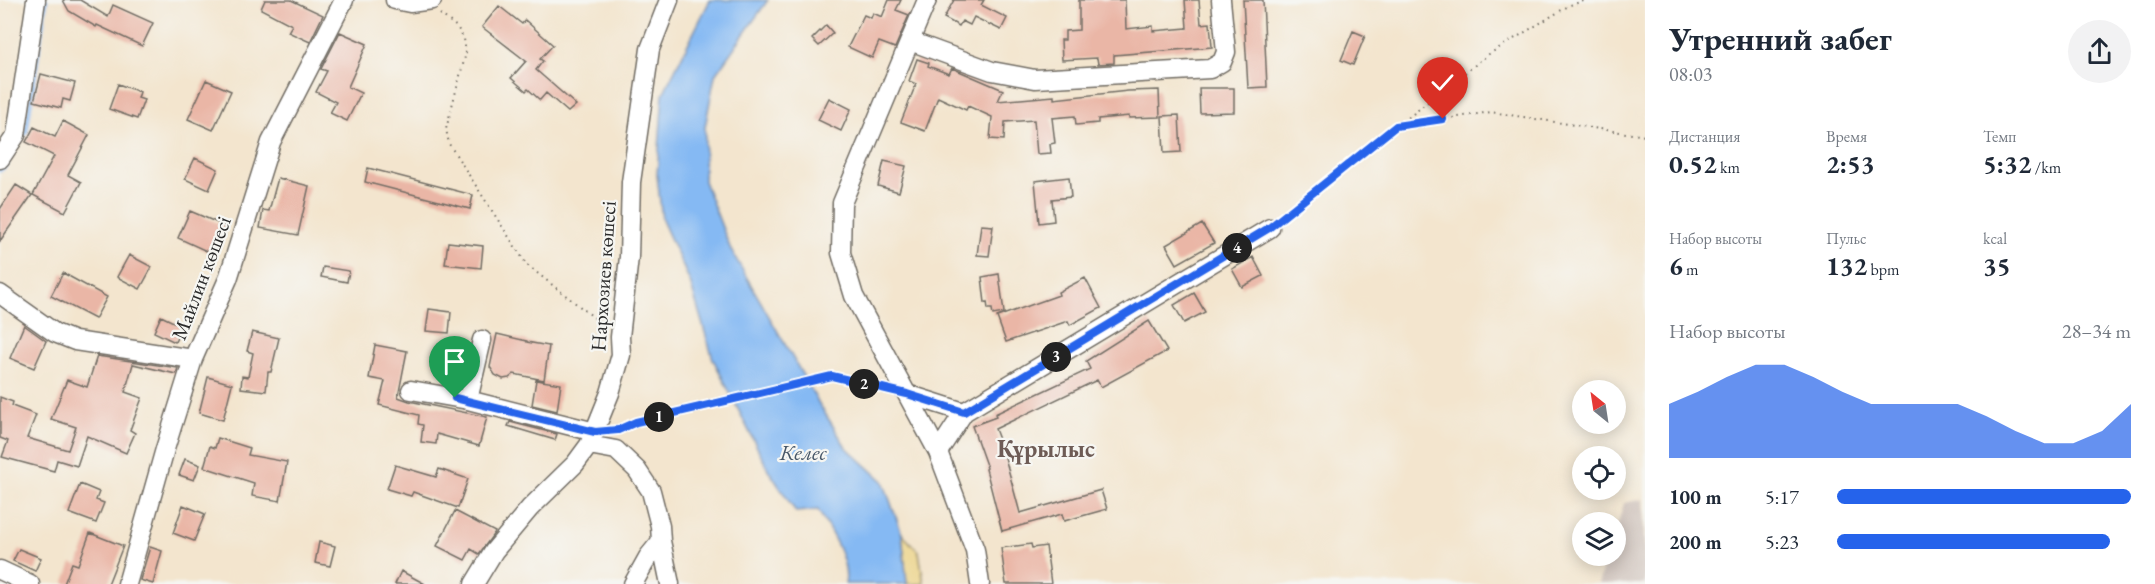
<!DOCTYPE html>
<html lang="ru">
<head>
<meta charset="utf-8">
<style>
  body { margin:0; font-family:"EB Garamond",serif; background:#f2f2f3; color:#1f2937; height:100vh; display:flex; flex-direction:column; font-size:22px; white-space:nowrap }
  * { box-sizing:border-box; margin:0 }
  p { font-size:20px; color:#747a83 }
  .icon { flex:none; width:33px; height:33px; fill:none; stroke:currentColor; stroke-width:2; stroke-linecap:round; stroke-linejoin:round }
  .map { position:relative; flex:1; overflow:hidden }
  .sheet { display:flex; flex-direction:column; background:#fff; width:510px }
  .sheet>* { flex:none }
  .needle { width:39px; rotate:330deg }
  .controls { position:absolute; left:1572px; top:380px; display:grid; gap:12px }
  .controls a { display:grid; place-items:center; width:54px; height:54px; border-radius:50%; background:#fff; box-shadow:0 3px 15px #0003; font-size:30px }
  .pin { position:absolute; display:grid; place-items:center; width:51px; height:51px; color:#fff; margin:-62px -26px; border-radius:50% 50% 50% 0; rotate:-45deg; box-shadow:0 0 6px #0007 }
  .pin .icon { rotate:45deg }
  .km { position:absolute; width:30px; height:30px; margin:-15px; border-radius:50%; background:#222; color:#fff; font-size:16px; line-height:30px; text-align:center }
  .round { display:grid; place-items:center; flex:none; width:63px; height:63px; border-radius:32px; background:#f2f2f3 }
  .overview { display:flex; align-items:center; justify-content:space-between; height:102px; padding:0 24px }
  h1 { font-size:33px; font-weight:700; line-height:45px }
  .metrics { display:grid; grid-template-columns:repeat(3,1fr); gap:9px; height:102px; padding:6px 24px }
  .metrics div { display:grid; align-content:center }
  .metrics b { font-size:26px; font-weight:700 }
  .metrics small { font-size:16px; font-weight:400 }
  .metrics p { font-size:16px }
  .chart { height:168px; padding:12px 24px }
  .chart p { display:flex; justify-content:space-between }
  .chart svg { width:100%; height:108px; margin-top:6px; fill:#2563eb; opacity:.7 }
  ul { padding:0 24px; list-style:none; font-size:20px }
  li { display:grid; grid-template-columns:96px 72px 1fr; align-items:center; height:45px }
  li i { height:15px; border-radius:8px; background:#2563eb }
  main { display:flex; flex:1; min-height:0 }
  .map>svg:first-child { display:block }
  .industrial { fill:#cec1ba }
  .sand { fill:#eeda9e; stroke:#8c8264; stroke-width:1.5 }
  .water { fill:#85b9f3; stroke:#58728f; stroke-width:1.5 }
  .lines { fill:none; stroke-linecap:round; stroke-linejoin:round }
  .stream { stroke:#85b9f3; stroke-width:4.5 }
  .building { fill:#eab6a6 }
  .minor-casing { stroke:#716c64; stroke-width:21 }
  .path { stroke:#716c64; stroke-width:2; stroke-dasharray:1.5 4.5; stroke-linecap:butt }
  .minor { stroke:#fff; stroke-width:18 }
  .route-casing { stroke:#fff; stroke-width:12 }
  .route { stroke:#2563eb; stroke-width:8 }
  .labels { text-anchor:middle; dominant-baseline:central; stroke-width:4.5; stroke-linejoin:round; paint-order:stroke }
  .street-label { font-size:21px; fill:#2b2b2b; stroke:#f6f6f2 }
  .water-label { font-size:22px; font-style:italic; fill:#465667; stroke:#f6f6f2 }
  .quarter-label { font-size:24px; font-weight:bold; fill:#6e5c56; stroke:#f6f6f2 }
</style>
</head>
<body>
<main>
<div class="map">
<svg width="1645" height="584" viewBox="0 0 1645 584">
  <rect width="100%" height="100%" fill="#f6f6f2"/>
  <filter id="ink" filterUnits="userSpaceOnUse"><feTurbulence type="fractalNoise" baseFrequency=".0167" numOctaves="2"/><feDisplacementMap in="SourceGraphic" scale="12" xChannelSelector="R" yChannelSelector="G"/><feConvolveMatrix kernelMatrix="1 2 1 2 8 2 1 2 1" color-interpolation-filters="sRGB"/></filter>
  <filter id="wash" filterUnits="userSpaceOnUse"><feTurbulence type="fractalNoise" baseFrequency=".008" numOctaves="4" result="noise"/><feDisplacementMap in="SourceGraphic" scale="24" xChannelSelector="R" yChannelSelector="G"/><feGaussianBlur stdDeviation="1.35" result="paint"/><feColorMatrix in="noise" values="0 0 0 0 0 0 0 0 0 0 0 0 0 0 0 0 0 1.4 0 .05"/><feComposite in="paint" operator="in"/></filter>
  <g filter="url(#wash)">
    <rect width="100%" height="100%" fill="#f3e5ce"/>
    <!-- industrial -->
    <path class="industrial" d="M1643,499L1645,584H1598L1607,555H1616V530L1624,503Z"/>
    <!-- sand -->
    <path class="sand" d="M902,534L919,552L924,584H907Z"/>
    <!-- water -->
    <path class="water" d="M710,0H768L715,75L705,127L704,181L731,250L821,407L846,447L883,481L902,534L907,584H845C850,560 829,530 818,510L796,512L769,471L713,359L690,282L662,220L657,175L663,94Z"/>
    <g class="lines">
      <!-- stream -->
      <path class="stream" d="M23,136L26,132L46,0
        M0,170L7,164"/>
    </g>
    <g id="blocks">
      <!-- building -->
      <path class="building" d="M63,0H80L108,17L113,5L153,23L142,46L97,25L96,27L69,11Z
        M265,0H291L323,15L310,42L288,32L292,25L261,9Z
        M889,0H901L896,10L909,15L895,48L879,42L872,58L848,47L864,15L871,18L873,13L882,17Z
        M954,0H984L981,5L1007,18L1001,30L974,17L970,25L962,21L959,26L944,18Z
        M1079,0H1125L1126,29L1153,26V31L1187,28L1185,0H1199L1201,24L1210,23L1212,47L1114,55V63L1098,64L1097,58L1062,60L1061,40H1065V31L1079,30Z
        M1243,0H1263L1267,87L1248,88Z
        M499,6L522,24L525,20L553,45L540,59L543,61L536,70L576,105L568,112L546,93L540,100L528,89L526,91L511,78L526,61L482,27Z
        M826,25L833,33L819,46L812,39Z
        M1353,31L1365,36L1353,65L1341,60Z
        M340,32L367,44L348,87L361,93L347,121L330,113L336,102L316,92L327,71L321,69Z
        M917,59L929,63L928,66L949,74L952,68L1003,90L998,101L1054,96V99L1128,91L1159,90L1160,117L1129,118V116L1098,119V123L1076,125L1075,116L1052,118L1055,143L1050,144L1051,153L1037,154L1034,120L1005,122L1004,140L990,139L992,117L968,106L966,110L938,97L925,131L901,122L916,84L909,81Z
        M41,74L75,83L70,101L63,99L61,108L34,101Z
        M206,80L231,91L213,130L188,119Z
        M118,84L140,92L138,98L144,100L137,119L109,109Z
        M1199,88H1234V112L1200,113Z
        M829,98L851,109L841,131L818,120Z
        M1179,115L1181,152L1164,153L1162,116Z
        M63,121L89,135L68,175L81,182L65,212L33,195L54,156L26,142L34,127L55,137Z
        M195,158L218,169L209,190L185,179Z
        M884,161L906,166L899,192L878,186Z
        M368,168L473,195L470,209L365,182Z
        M1069,177L1071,197L1052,199L1054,221L1039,223L1035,181Z
        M278,178L309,186L298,235L260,228L263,210L269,211Z
        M16,185L32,195L0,241V209Z
        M190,211L225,226L213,254L178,238Z
        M1202,224L1214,243L1177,264L1166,245Z
        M981,225L993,226L989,256L977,255Z
        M448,242L483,246L481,268L445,264Z
        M129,255L152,267L140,289L117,277Z
        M1253,257L1263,276L1242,287L1232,269Z
        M323,267L349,271L347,282L321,277Z
        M63,273L107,297L95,319L51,296Z
        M999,274L1004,313L993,315L992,309H988L987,302L985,303L982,277Z
        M1085,278L1101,308L1070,325L1068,321L1006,342L997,317L1059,295L1058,292Z
        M1194,293L1205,312L1184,323L1174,305Z
        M429,309L451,312L449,333L426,331Z
        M161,316L182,326L175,342L154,332Z
        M1149,321L1167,351L1101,387L1097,380L995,429L1003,450L1020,513L1101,490L1107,509L1064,521L1062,514L1002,531L986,469L987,468L972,426L996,417L995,414L1090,369L1086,361Z
        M24,325L46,341L34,368L10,358Z
        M252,332L279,338L271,372H268L266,391L241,388L242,376L248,377L253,353L247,351Z
        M497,334L527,341V342L549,346L544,380L514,374L509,378L503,379L495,375L490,367Z
        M375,345L407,351L398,397L409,401L487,417L479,446L437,434L436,444L421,442L423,425L418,424L419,415L379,405L385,381L369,378Z
        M97,356L178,368L176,374L133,364L125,392L142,398L130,430L135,433L126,453L87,436L77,466L57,460L54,471L2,457L8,441L0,438V397L13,402L12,406L36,415L27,438L68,450L76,427L51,419L67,380L87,387Z
        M208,377L232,384L223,420L199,413Z
        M536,380L561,384L557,411L532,405Z
        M510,422L557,434L555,440L508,426Z
        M218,438L250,448L248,455L287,462L280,501L252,496L254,483L204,467L210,446L215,448Z
        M185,459L200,465L194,480L179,475Z
        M395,465L436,477L439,469L468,479L458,508L413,492L411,496L387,489Z
        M80,484L99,492L96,500L104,503L96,523L69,513Z
        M183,505L205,514L194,541L173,533Z
        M455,511L495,532L479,554L471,549L465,560L437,546Z
        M90,533L123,546L108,584H64L72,563L78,565Z
        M319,542L335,546L330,566L315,563Z
        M1031,544L1032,548L1046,546L1051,584H1006L1001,548Z
        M150,547L162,551L153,584L140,580Z
        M19,549L41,558L35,571L13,561Z
        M401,571L425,584H395Z"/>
    </g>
  </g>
  <g filter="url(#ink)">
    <use href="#blocks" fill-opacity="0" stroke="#716c64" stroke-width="1.5"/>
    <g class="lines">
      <!-- minor casing -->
      <g class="minor-casing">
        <path id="minor" d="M395,0L410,3L432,0
          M927,0L842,203L841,253L854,296L938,452L975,550L980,584
          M910,41L992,71L1035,79L1210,69L1222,62L1226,52L1221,0
          M0,159L16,135L36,0
          M0,294L55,333L75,341L193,359
          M411,390L468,400L595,432
          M907,394L964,412
          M468,400L482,340
          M589,445L616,450L637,470L651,491L660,526L661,541L670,584
          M938,452L964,412L1270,228
          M0,570L30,584
          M127,584L165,449L193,359L228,279L271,142L344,0
          M474,584L494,551L530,508L575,464L589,445L610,393L621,355L620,337L629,257L631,182L650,49L669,0
          M633,584L648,557L661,541"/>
      </g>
      <!-- path -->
      <path class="path" d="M440,14L457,27L464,39L466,53L446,129L449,144L527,265L606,327
        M1399,126L1491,112L1645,136
        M1281,218L1489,54L1570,5L1587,0
        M613,430L636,422L832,376L887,390"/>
      <!-- minor -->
      <use href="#minor" class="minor"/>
    </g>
  </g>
  <g class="lines" filter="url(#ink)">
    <!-- route casing -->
    <g class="route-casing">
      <path id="route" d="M455,398L595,432L618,430L636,422L832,376L907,394L964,412L1269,228L1396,126L1443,119"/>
    </g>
    <!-- route -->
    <use href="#route" class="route"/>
  </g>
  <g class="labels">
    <!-- street labels -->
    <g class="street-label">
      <text transform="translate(603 276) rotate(-86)">Нархозиев көшесі</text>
      <text transform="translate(201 278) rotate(-69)">Майлин көшесі</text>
    </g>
    <!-- water labels -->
    <g class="water-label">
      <text x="803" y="452">Келес</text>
    </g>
    <!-- quarter labels -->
    <g class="quarter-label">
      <text x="1046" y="448">Құрылыс</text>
    </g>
  </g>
</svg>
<div class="controls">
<a><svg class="needle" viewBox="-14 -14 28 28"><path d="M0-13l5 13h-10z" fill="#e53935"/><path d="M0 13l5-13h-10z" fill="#747a83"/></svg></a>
<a><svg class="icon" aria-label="locate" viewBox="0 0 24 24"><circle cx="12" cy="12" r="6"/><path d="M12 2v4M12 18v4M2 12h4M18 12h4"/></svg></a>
<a><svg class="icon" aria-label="layers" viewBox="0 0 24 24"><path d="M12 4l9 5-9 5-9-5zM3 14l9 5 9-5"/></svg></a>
</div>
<div class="pin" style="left:455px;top:398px;background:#1e9e55"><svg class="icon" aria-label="arrive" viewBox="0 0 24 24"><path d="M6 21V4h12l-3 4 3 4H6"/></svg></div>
<div class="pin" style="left:1443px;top:119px;background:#d93025"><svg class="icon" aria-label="check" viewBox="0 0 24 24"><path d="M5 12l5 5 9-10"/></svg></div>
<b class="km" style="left:659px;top:417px">1</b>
<b class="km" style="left:864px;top:384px">2</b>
<b class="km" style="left:1056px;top:357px">3</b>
<b class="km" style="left:1237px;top:248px">4</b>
</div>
<section class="sheet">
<div class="overview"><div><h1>Утренний забег</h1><p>08:03</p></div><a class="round"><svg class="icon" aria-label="share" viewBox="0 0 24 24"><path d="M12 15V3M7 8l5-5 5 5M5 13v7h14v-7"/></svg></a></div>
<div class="metrics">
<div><p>Дистанция</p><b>0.52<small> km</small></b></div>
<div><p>Время</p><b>2:53</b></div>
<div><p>Темп</p><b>5:32<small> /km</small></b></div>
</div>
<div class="metrics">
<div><p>Набор высоты</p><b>6<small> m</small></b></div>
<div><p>Пульс</p><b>132<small> bpm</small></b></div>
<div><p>kcal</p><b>35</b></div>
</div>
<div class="chart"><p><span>Набор высоты</span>28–34 m</p>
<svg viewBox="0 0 160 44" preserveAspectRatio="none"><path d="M0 44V22L10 17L20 11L30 6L40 6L50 11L60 17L70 22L80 22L90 22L100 22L110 27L120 33L130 38L140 38L150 33L160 22V44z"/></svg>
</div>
<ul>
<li><b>100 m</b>5:17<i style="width:100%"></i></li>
<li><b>200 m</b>5:23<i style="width:93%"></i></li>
</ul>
</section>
</main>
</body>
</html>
